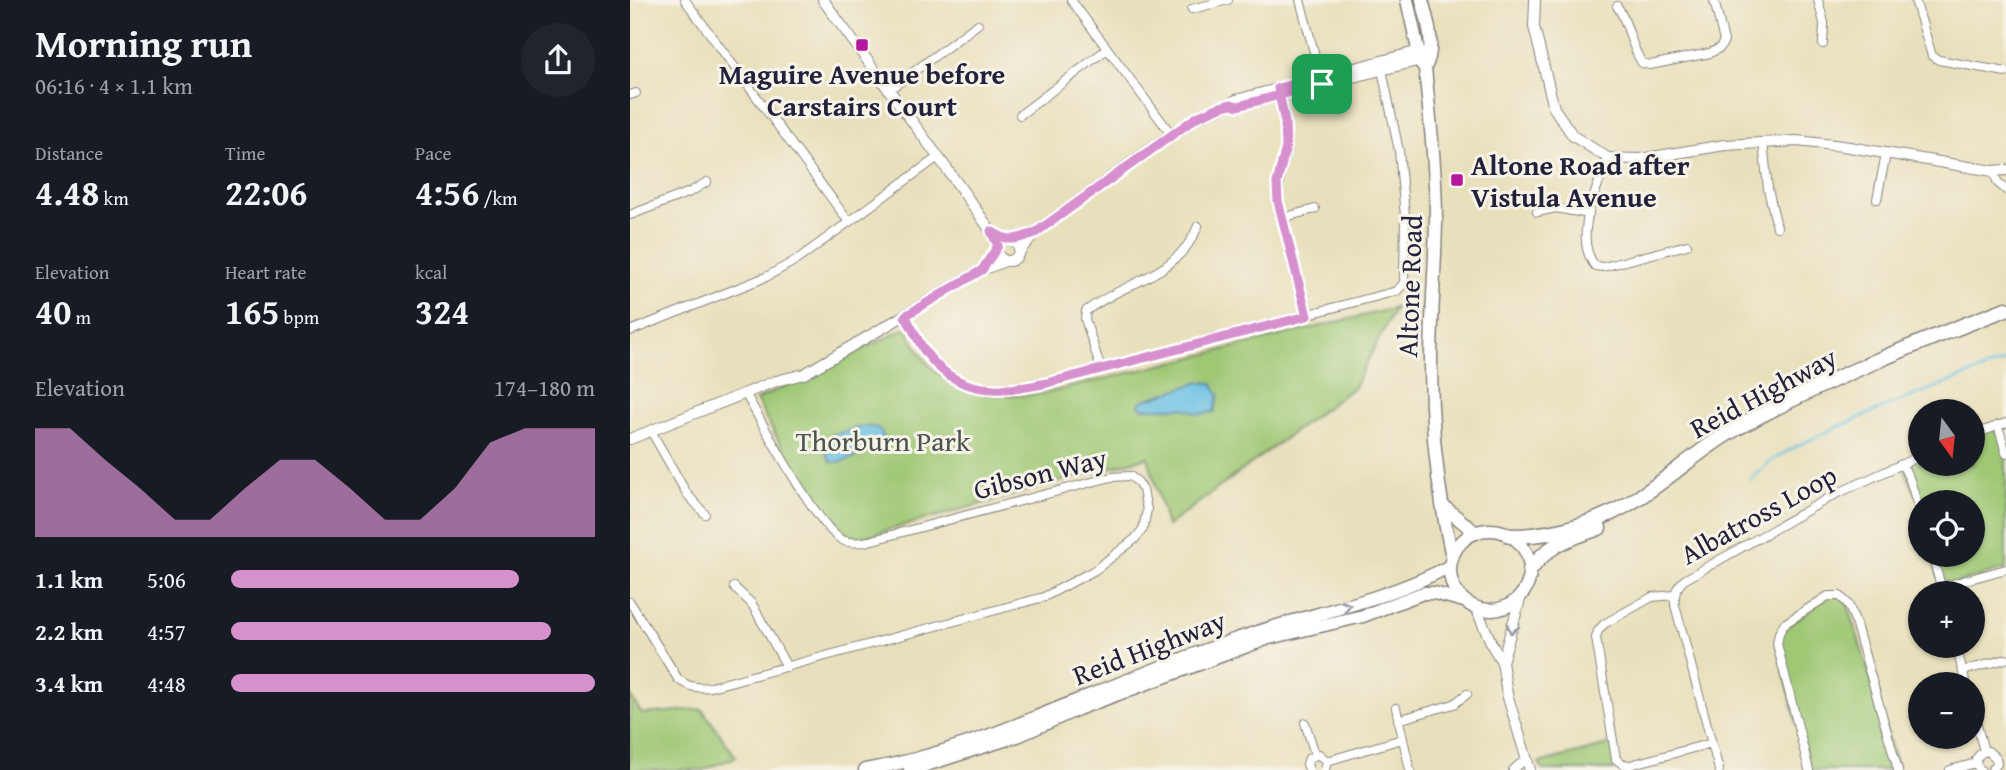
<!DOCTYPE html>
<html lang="en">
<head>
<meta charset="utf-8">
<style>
  body { margin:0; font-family:"Gentium Book Plus",serif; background:#20242c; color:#f1f3f6; height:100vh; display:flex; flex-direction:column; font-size:26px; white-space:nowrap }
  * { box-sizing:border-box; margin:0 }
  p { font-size:23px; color:#9ea1a6 }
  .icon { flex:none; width:38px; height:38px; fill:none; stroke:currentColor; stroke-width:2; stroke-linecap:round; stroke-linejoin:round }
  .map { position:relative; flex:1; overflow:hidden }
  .drawer { display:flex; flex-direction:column; background:#171b24; width:630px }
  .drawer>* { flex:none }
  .needle { width:46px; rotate:165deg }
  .controls { position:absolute; left:1278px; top:399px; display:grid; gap:14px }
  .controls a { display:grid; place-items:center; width:77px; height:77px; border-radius:50%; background:#171b24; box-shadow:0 2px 5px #0004; font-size:35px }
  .pin { position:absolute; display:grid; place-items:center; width:60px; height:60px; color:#fff; margin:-30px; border-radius:14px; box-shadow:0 4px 10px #0006 }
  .round { display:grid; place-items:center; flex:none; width:74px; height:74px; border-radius:37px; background:#20242c }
  .headline { display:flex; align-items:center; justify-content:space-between; height:119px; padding:0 35px }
  h1 { font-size:38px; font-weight:600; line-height:52px }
  .figures { display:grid; grid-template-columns:repeat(3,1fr); gap:10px; height:119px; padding:7px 35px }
  .figures div { display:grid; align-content:center }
  .figures b { font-size:35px; font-weight:600 }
  .figures small { font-size:19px; font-weight:400 }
  .figures p { font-size:19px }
  .chart { height:196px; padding:14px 35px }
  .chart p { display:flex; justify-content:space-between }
  .chart svg { width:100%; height:126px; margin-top:7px; fill:#d690ce; opacity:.7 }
  ul { padding:0 35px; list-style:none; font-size:23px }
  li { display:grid; grid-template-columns:112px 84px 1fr; align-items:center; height:52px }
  li i { height:18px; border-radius:9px; background:#d690ce }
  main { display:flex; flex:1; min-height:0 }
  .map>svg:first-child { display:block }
  .green { fill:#9fc874; stroke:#607558; stroke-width:2 }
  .water { fill:#66bfe3; stroke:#44708f; stroke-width:2 }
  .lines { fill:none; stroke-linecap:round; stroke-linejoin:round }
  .stream { stroke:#66bfe3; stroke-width:2.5 }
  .minor-casing { stroke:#85817c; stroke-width:10 }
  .tertiary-casing { stroke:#85817c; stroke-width:12 }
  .primary-casing { stroke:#85817c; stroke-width:15 }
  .trunk-casing { stroke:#85817c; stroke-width:15 }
  .motorway-casing { stroke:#85817c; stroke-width:17 }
  .minor { stroke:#fff; stroke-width:8 }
  .tertiary { stroke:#fff; stroke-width:10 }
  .primary { stroke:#fff; stroke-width:12 }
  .trunk { stroke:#fff; stroke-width:12 }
  .motorway { stroke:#fff; stroke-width:14 }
  .oneway { stroke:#9c9ca7 }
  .route-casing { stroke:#fff; stroke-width:14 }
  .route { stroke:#d690ce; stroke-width:9 }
  .poi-dot { fill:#b5179e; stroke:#f7f3e8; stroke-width:2.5 }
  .labels { text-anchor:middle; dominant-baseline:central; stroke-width:6; stroke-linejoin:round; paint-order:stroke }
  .poi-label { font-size:28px; font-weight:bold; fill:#22223b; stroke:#f7f3e8 }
  .street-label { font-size:28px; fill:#22223b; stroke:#f7f3e8 }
  .park-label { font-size:28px; fill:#48544c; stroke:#f7f3e8 }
</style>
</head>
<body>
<main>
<section class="drawer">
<div class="headline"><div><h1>Morning run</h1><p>06:16 · 4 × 1.1 km</p></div><a class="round"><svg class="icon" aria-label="share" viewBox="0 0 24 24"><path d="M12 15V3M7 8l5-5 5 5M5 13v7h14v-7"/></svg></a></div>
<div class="figures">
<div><p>Distance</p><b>4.48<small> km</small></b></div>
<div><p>Time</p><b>22:06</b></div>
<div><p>Pace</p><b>4:56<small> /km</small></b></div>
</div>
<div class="figures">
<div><p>Elevation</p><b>40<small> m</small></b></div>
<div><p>Heart rate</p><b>165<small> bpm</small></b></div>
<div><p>kcal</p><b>324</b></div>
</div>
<div class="chart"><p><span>Elevation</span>174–180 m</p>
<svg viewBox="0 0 160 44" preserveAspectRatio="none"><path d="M0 44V6L10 6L20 17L30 27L40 38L50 38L60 27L70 17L80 17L90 27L100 38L110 38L120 27L130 11L140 6L150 6L160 6V44z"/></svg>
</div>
<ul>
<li><b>1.1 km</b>5:06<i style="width:79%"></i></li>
<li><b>2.2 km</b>4:57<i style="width:88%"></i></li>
<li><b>3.4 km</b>4:48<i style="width:100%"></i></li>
</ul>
</section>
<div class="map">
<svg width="1376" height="770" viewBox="0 0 1376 770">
  <rect width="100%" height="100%" fill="#f7f3e8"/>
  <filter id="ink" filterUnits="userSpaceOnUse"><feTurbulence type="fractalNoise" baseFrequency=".0143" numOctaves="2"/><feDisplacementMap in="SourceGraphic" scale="14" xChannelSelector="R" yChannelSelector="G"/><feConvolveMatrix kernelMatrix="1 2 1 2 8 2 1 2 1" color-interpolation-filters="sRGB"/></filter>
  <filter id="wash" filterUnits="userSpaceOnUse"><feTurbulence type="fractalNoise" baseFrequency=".00686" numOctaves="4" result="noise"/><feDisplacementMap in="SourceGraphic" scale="28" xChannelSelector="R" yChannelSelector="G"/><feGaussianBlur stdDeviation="1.57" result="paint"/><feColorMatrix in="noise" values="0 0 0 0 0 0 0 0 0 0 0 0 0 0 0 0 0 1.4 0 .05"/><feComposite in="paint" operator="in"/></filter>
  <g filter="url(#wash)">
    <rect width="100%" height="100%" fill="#e8e0bc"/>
    <!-- green -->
    <path class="green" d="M765,308L724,387L537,526L518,457L230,538L211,533L200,520L169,477L126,400L276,328C283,340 290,355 299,365C330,399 371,397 412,394Z
      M1368,425L1376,453V569L1311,587L1302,555H1342V502H1290L1272,464L1290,456V464H1342V435Z
      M1198,596H1210L1218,604L1268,770H1179L1147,644L1149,633Z
      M0,696L12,714L72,709L106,757L73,770H0Z
      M982,744L986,759L984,770H913L909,763Z"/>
    <!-- water -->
    <path class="water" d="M570,382L582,383L589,395L584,412L570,414L553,408H513L509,405L511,401Z
      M235,426C246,427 252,428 254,440L246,450L210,462H201L194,447L201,435Z"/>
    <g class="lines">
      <!-- stream -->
      <path class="stream" d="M1121,480C1141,456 1171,444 1199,431C1257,405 1316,383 1376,361"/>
    </g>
  </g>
  <g filter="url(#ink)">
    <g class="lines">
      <!-- minor casing -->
      <g class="minor-casing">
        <path id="minor" d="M55,0L219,222
          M441,0L541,134
          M670,0L692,82
          M1188,0L1194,23L1193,44
          M1285,0L1302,56L1309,60L1376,72
          M987,6C999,23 1000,45 1012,63L1020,65L1080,53L1090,48L1094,41L1084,0
          M562,9L598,0
          M259,90L348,24
          M649,90C653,108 657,128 656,146C655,166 647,179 648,201L677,316
          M0,95L6,93
          M390,115L477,49
          M1133,142L1138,189L1147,227
          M978,158C967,190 942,236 965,266L973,267L1057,245
          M1363,171L1368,183L1376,190
          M1247,199L1256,154
          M907,212L926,208L959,214
          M0,215L60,192L77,182
          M652,218L685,209
          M275,316C281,327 287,339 294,350C325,395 369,394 417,383L767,291L774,283L775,216L769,151L751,65
          M0,331L136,277L168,259L308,157
          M471,369L455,319L456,311C493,282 549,276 568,226
          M1368,425L1376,453
          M21,431L57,494L75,514
          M1342,435L1376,423
          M1272,464L1280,480L1290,513
          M1302,555L1313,593
          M104,587L122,604L157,667
          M1311,587L1376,569
          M1044,595L1022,597L974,624L968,631L966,638L986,759L992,764L1000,765L1082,743
          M0,602L48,679C59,688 68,688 81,687L414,597L465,570L505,539L513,529L517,510L513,490L508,482L500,476L481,477L239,541C230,543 221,544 212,540C188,528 131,421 115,393
          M1326,646L1336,684
          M1333,671L1376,659
          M1342,707L1354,751
          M766,708L780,770
          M768,720L824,704L837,694
          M675,723L685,754
          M697,761L772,739
          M679,770L677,764L679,758L689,754L697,761L695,770
          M883,770L897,758
          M1089,770L1045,605C1044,593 1046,588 1054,580L1206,494L1290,456
          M1179,770L1147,644L1149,633L1154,624L1198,596H1210L1218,604L1224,618L1268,770
          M1320,770L1346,763
          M1351,770L1347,766L1346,759L1351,753L1358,751L1366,758L1367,764L1362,770"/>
      </g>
      <!-- tertiary casing -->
      <g class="tertiary-casing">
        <path id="tertiary" d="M193,0L317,169L361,231L368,246
          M905,0L904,27L924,108L943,136L978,158L1010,159L1095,145L1167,141L1213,146L1363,171L1376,170
          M611,105L791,60
          M367 250a11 11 0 1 1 22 0a11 11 0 1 1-22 0Z
          M389,252L405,233C457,195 509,156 563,120C576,111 594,109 606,100L789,51
          M0,439L146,381L174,374L352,270L375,261
          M846,608L863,647L872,662L877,694L900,770
          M872,662L891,596"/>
      </g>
      <!-- primary casing -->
      <g class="primary-casing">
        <path id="primary" d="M777,0L791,63L795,68C800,120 806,170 806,222C805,270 801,318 801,366C801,430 808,494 822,557
          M792,0C798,22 806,46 795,68
          M812,505L846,533"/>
      </g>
      <!-- trunk casing -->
      <g class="trunk-casing">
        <path id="trunk" d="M820 570a40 40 0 1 1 80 0a40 40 0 1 1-80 0Z
          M235,770C307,758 373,731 441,703C495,681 550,659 604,640C676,614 753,602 820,566
          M280,770L390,735L448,709L639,638L733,616L793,593H804L834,601"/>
      </g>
      <!-- motorway casing -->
      <g class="motorway-casing">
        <path id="motorway" d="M880,536C926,536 973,522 1011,496C1044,475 1072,447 1107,428C1193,381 1284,344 1376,309
          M900,570C919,543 939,539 969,528"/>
      </g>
      <!-- minor -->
      <use href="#minor" class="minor"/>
      <!-- tertiary -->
      <use href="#tertiary" class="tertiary"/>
      <!-- primary -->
      <use href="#primary" class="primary"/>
      <!-- trunk -->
      <use href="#trunk" class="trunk"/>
      <!-- motorway -->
      <use href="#motorway" class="motorway"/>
    </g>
    <!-- one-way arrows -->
    <defs><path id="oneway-chevron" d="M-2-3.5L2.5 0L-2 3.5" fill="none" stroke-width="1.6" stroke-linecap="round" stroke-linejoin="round" transform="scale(1.75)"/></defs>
    <g class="oneway">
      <use href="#oneway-chevron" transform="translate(716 606) rotate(-16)"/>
      <use href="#oneway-chevron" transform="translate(882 629) rotate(105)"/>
    </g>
  </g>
  <g class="lines" filter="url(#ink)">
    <!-- route casing -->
    <g class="route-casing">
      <path id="route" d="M692,84L608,106L601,104L590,107L567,117L405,233C384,240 380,243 361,231L368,246L352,270L275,316C282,327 287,339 294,350C325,395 369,394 417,383L677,316L648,201L647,183L656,147L655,123L648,88L691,77L692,84"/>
    </g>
    <!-- route -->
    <use href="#route" class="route"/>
  </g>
  <!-- markers -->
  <g class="poi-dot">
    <rect x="225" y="38" width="14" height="14" rx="3.5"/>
    <rect x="820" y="173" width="14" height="14" rx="3.5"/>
  </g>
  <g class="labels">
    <!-- poi labels -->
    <g class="poi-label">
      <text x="232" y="73">Maguire Avenue before<tspan x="232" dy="32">Carstairs Court</tspan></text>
      <text x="841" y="164" text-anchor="start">Altone Road after<tspan x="841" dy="32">Vistula Avenue</tspan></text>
    </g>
    <!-- street labels -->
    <g class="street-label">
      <text transform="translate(779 286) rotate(-88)">Altone Road</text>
      <text transform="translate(1133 392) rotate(-28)">Reid Highway</text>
      <text transform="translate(410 473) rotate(-14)">Gibson Way</text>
      <text transform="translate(1128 514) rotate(-29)">Albatross Loop</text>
      <text transform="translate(519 647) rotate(-21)">Reid Highway</text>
    </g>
    <!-- park labels -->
    <g class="park-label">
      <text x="253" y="440">Thorburn Park</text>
    </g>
  </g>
</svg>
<div class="controls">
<a><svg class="needle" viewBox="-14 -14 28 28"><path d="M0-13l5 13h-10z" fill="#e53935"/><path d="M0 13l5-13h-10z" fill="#9ea1a6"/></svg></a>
<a><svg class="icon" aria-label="locate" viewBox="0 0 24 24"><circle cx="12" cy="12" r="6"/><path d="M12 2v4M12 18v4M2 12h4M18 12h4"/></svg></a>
<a>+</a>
<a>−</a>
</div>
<div class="pin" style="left:692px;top:84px;background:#1e9e55"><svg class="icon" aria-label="arrive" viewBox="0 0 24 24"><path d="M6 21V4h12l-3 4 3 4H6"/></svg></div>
</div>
</main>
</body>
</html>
